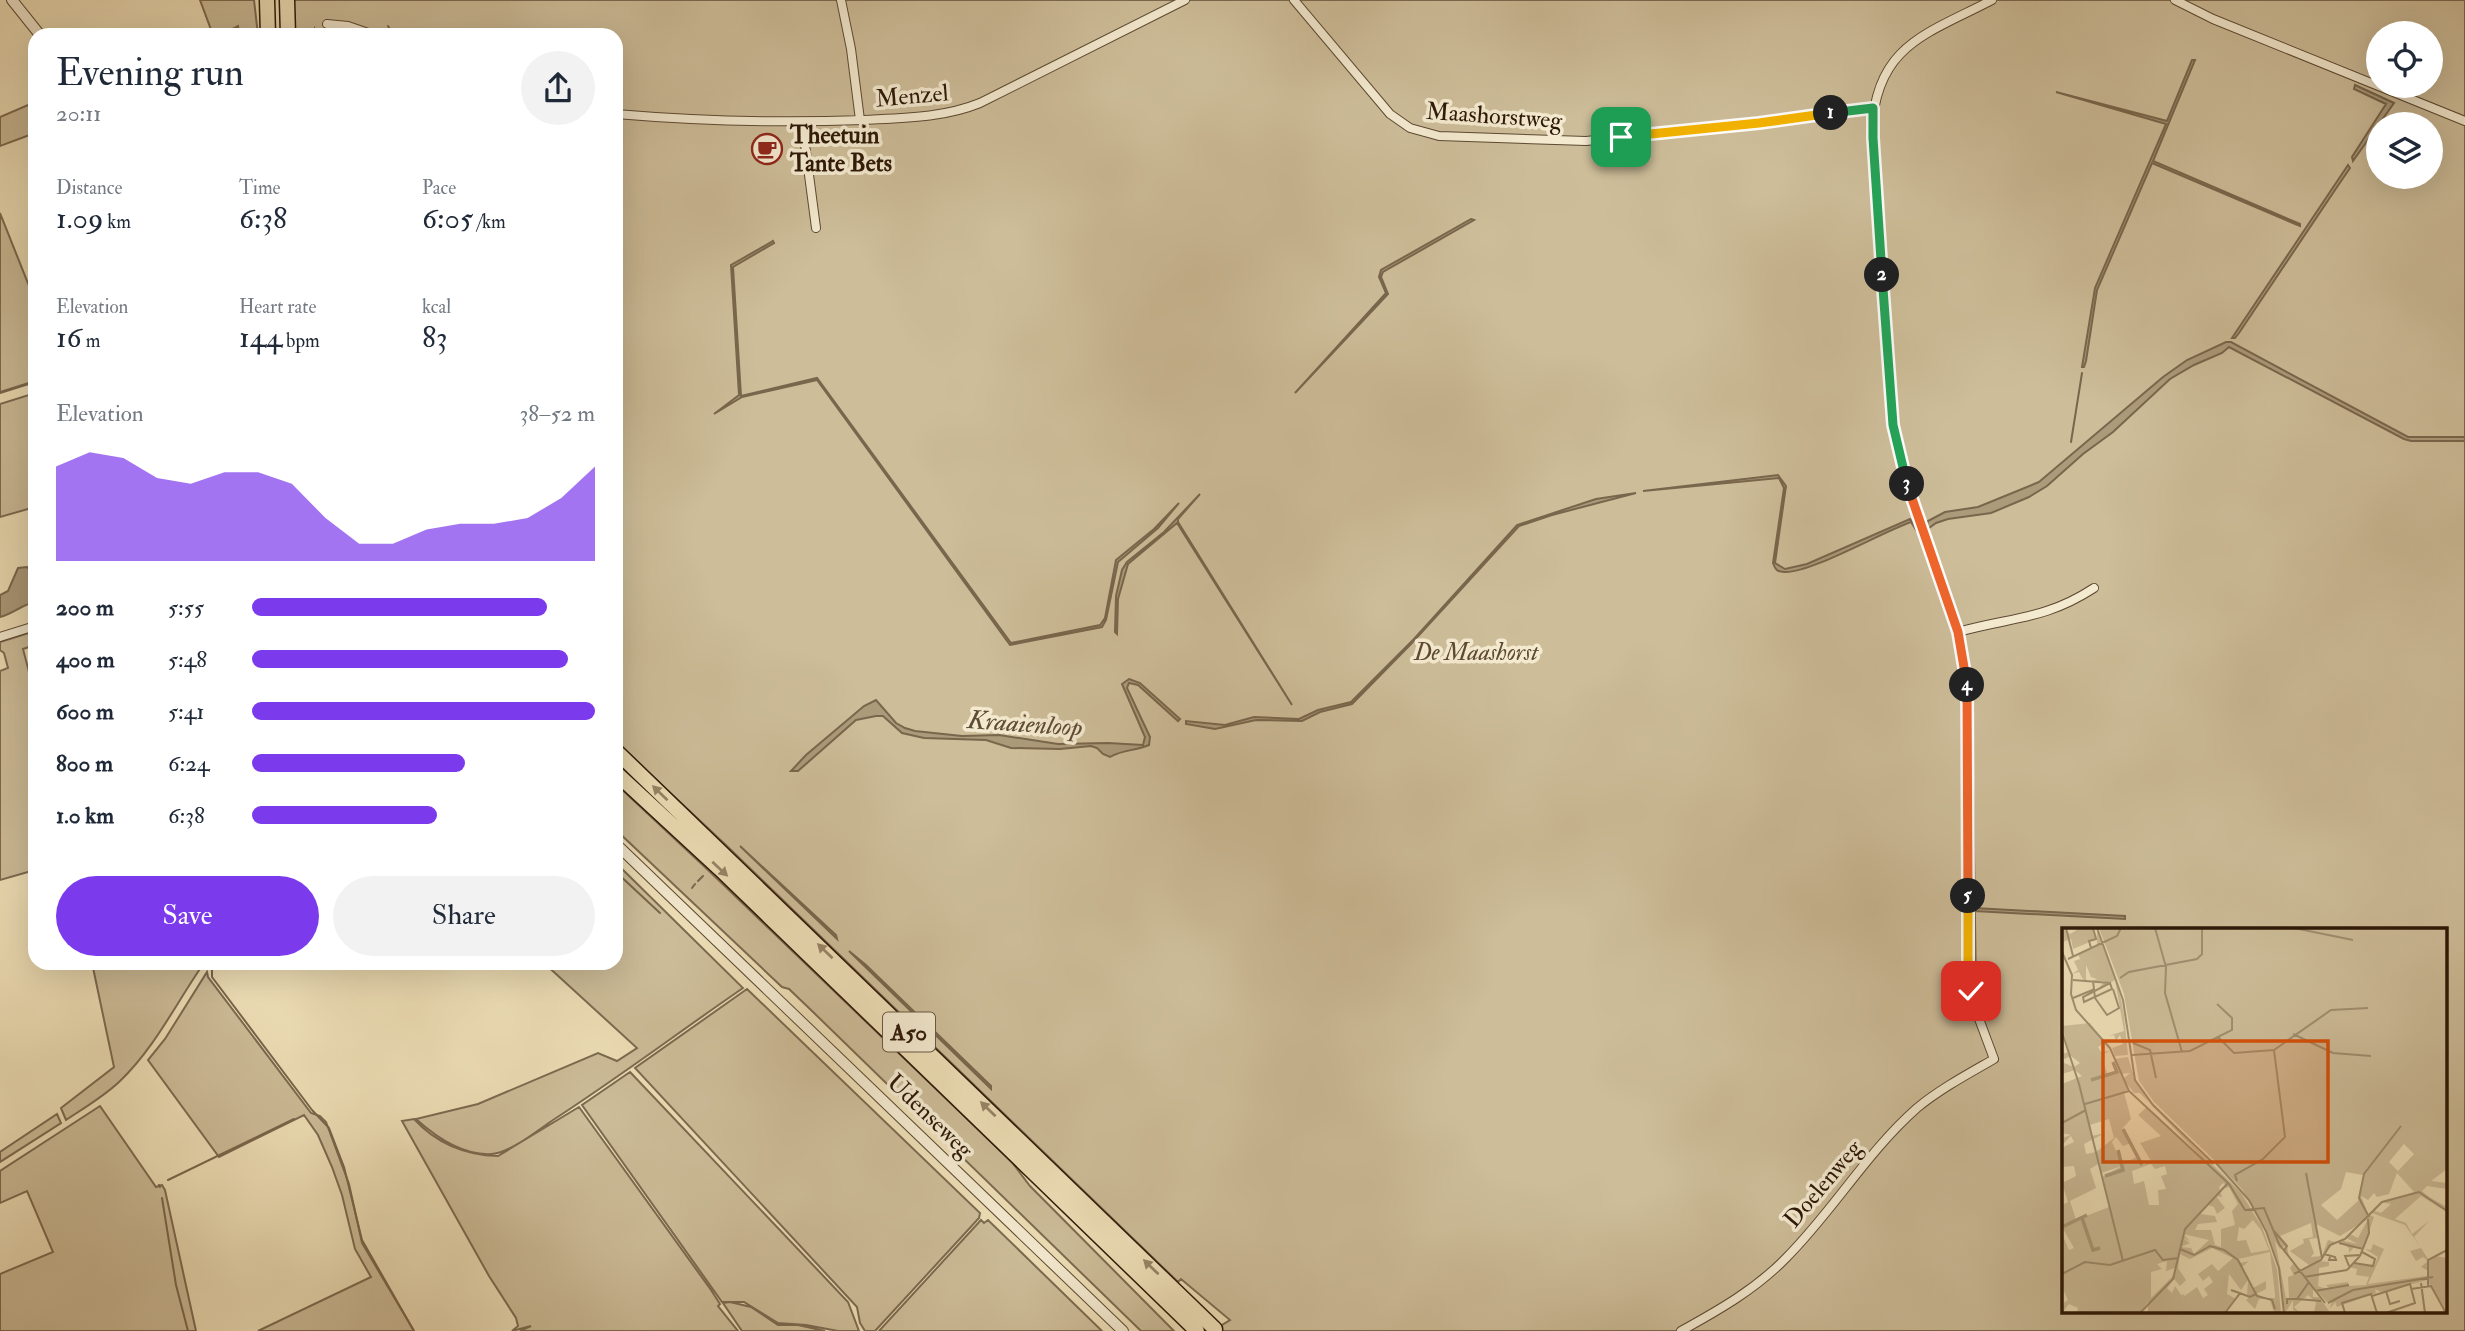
<!DOCTYPE html>
<html lang="en">
<head>
<meta charset="utf-8">
<style>
  body { margin:0; font-family:"IM FELL Double Pica",serif; background:#f2f2f3; color:#1f2937; height:100vh; display:flex; flex-direction:column; font-size:26px; white-space:nowrap }
  * { box-sizing:border-box; margin:0 }
  p { font-size:23px; color:#747a83 }
  .icon { flex:none; width:38px; height:38px; fill:none; stroke:currentColor; stroke-width:2; stroke-linecap:round; stroke-linejoin:round }
  .map { position:relative; flex:1; overflow:hidden }
  .details { position:absolute; left:28px; top:28px; width:595px; height:942px; display:flex; flex-direction:column; background:#fff; border-radius:21px; box-shadow:0 7px 28px #0002 }
  .details>* { flex:none }
  .controls { position:absolute; left:2366px; top:21px; display:grid; gap:14px }
  .controls a { display:grid; place-items:center; width:77px; height:77px; border-radius:50%; background:#fff; box-shadow:0 7px 28px #0002; font-size:35px }
  .pin { position:absolute; display:grid; place-items:center; width:60px; height:60px; color:#fff; margin:-30px; border-radius:14px; box-shadow:0 4px 10px #0006 }
  .km { position:absolute; width:35px; height:35px; margin:-18px; border-radius:50%; background:#222; color:#fff; font-size:19px; line-height:35px; text-align:center }
  .round { display:grid; place-items:center; flex:none; width:74px; height:74px; border-radius:37px; background:#f2f2f3 }
  .summary { display:flex; align-items:center; justify-content:space-between; height:119px; padding:0 28px }
  h1 { font-size:38px; font-weight:600; line-height:52px }
  .figures { display:grid; grid-template-columns:repeat(3,1fr); gap:10px; height:119px; padding:7px 28px }
  .figures div { display:grid; align-content:center }
  .figures b { font-size:30px; font-weight:600 }
  .figures small { font-size:19px; font-weight:400 }
  .figures p { font-size:19px }
  .chart { height:196px; padding:14px 28px }
  .chart p { display:flex; justify-content:space-between }
  .chart svg { width:100%; height:126px; margin-top:7px; fill:#7c3aed; opacity:.7 }
  .cta { display:flex; gap:14px; margin-top:auto; padding:14px 28px }
  .cta a { flex:1; height:80px; border-radius:42px; background:#7c3aed; color:#fff; font-size:28px; font-weight:600; line-height:80px; text-align:center }
  .cta a+a { background:#f2f2f3; color:#1f2937 }
  ul { padding:0 28px; list-style:none; font-size:23px }
  li { display:grid; grid-template-columns:112px 84px 1fr; align-items:center; height:52px }
  li i { height:18px; border-radius:9px; background:#7c3aed }
  .map>svg:first-child { display:block }
  .green { fill:#cdbd99; stroke:#7c6a50; stroke-width:2; fill-rule:evenodd }
  .water { fill:#ac9b7b; stroke:#79664c; stroke-width:2 }
  .lines { fill:none; stroke-linecap:round; stroke-linejoin:round }
  .stream { stroke:#79664c; stroke-width:2 }
  .minor-casing { stroke:#5c4932; stroke-width:10 }
  .tertiary-casing { stroke:#5c4932; stroke-width:12 }
  .motorway-casing { stroke:#2c1706; stroke-width:17 }
  .minor { stroke:#f4ead0; stroke-width:8 }
  .tertiary { stroke:#f4ead0; stroke-width:10 }
  .motorway { stroke:#eedfb7; stroke-width:14 }
  .oneway { fill:#978567 }
  .split-1-casing { stroke:#fff; stroke-width:14 }
  .split-2-casing { stroke:#fff; stroke-width:14 }
  .split-3-casing { stroke:#fff; stroke-width:14 }
  .split-4-casing { stroke:#fff; stroke-width:14 }
  .split-5-casing { stroke:#fff; stroke-width:14 }
  .split-6-casing { stroke:#fff; stroke-width:14 }
  .split-1 { stroke:#f5b400; stroke-width:9 }
  .split-2 { stroke:#22a559; stroke-width:9 }
  .split-3 { stroke:#22a559; stroke-width:9 }
  .split-4 { stroke:#f0652b; stroke-width:9 }
  .split-5 { stroke:#f0652b; stroke-width:9 }
  .split-6 { stroke:#f5b400; stroke-width:9 }
  .labels { text-anchor:middle; dominant-baseline:central; stroke-width:7; stroke-linejoin:round; paint-order:stroke }
  .shield { fill:#f4ead0; stroke:#685643; stroke-width:2 }
  .shield-label { font-size:23px; font-weight:bold; fill:#2c1706 }
  .street-label { font-size:24px; fill:#2c1706; stroke:#f4ead0 }
  .poi-label { font-size:24px; font-weight:bold; fill:#2c1706; stroke:#f4ead0; text-anchor:start }
  .park-label { font-size:24px; font-style:italic; fill:#5c4932; stroke:#f4ead0 }
  .water-label { font-size:26px; font-style:italic; fill:#5f4c35; stroke:#f4ead0 }
  .inset-river { fill:none; stroke:#ac9b7b; stroke-width:3.5 }
  .inset-road { fill:none; stroke:#a08f70; stroke-width:2 }
  .view { fill:#d5520b; fill-opacity:0.15; stroke:#d5520b; stroke-width:3.5 }
  .inset-edge { fill:none; stroke:#2c1706; stroke-width:3.5 }
</style>
</head>
<body>
<div class="map">
<svg width="2465" height="1331" viewBox="0 0 2465 1331">
  <rect width="100%" height="100%" fill="#eedfb7"/>
  <filter id="stains"><feTurbulence type="fractalNoise" baseFrequency=".00286" numOctaves="4"/><feColorMatrix values="0 0 0 0 .2 0 0 0 0 .09 0 0 0 0 .02 0 0 0 .5 -.17"/></filter>
  <radialGradient id="worn" r=".72"><stop offset=".6" stop-color="#630" stop-opacity="0"/><stop offset="1" stop-color="#630" stop-opacity=".3"/></radialGradient>
  <!-- green -->
  <path class="green" d="M200,0H254L258,35H239L238,26L221,35H213Z
    M293,0H2465V1331H1212L1230,1320L1181,1279L1178,1282L728,847L616,742V35H319L315,29V35H295ZM2378,33H2431V86H2378ZM2378,124H2431V177H2378ZM2064,930H2446V1312H2064Z
    M35,102V133L0,146V117Z
    M0,213L35,301V381L0,392Z
    M35,393V507L0,517V404Z
    M35,631V645L23,649L35,695V870L0,880V671L8,668L4,653L0,650V642Z
    M616,784L708,870L1011,1161L1030,1186L1174,1331H1141L811,1010L789,989L782,987L616,830Z
    M616,863L743,988C679,1032 618,1078 553,1120C538,1130 510,1153 492,1154C463,1156 437,1138 416,1119L478,1104L598,1053L617,1061L637,1048L544,963L616,962Z
    M92,963H204C176,1003 155,1048 119,1082C103,1097 84,1108 66,1120L61,1108L114,1067Z
    M207,972L208,977L311,1113L320,1116L326,1122L349,1184L362,1243L414,1331H258L371,1277L355,1249L342,1195L332,1167L318,1135L304,1115L219,1157L148,1060L165,1039Z
    M747,989L980,1213L979,1218L875,1331H865L860,1323L857,1307L635,1068Z
    M630,1072L848,1302L859,1331H838L806,1325L778,1323L744,1302H722L582,1105Z
    M100,1106L156,1187L162,1185L165,1190L196,1331H0V1274L53,1252L27,1191L0,1203V1171Z
    M579,1107L711,1290L720,1304L718,1306L738,1331H520L531,1326L512,1331L518,1326L516,1318L489,1276L402,1121L414,1119C436,1143 465,1155 498,1156Z
    M57,1114L61,1123L0,1162V1152Z
    M981,1220L984,1223L988,1220L1102,1331H879Z
    M730,1302L751,1307L778,1325H798L825,1331H742L723,1303Z"/>
  <!-- water -->
  <path class="water" d="M2192,60H2195L2153,161L2300,224V226L2152,163L2097,290L2086,361L2084,367H2082L2095,288L2166,124L2056,92L2167,121Z
    M2355,85L2394,103L2353,161L2352,157L2386,104L2354,89Z
    M2348,165L2350,168L2335,190L2239,333L2235,338H2232Z
    M1471,219L1474,220L1383,272L1381,277L1388,294L1295,393L1386,293L1379,277L1381,270Z
    M773,241L774,243L733,267L741,396L817,378L1011,643L1100,625L1105,618L1116,560L1154,529L1179,503L1158,528L1118,562L1106,620L1102,627L1010,645L817,380L742,397L714,414L739,395L731,265Z
    M2226,342H2231L2408,437H2465V441H2411L2404,439L2229,347L2222,353L2194,365L2170,379L2113,432L2083,454L2047,486L2029,497L1991,513L1948,519L1936,523L1925,531L1928,521L1945,512L1978,507L2039,482L2163,377L2187,360Z
    M1778,475L1786,486L1775,563L1785,569L1807,564L1910,519L1921,533H1918L1911,522C1882,532 1809,574 1784,572C1777,572 1775,569 1773,563L1784,488L1779,478L1643,491Z
    M1636,493L1552,515L1519,526L1410,645L1352,704L1320,712L1302,721L1256,720L1215,729L1186,724V721L1225,725L1254,717L1299,719L1318,710L1351,702L1414,639L1517,525L1596,499Z
    M1200,494L1178,519V522L1292,705L1177,523L1128,564L1118,599L1117,634L1115,632L1116,596L1122,570L1127,562L1164,532Z
    M27,567L35,576V602C23,604 13,614 0,617V595L8,591L18,568Z
    M1129,679L1140,683L1180,719L1178,721L1138,685L1129,683L1127,688L1150,737L1149,745C1136,751 1124,749 1110,757L1103,754L1097,748L1091,746L1060,749L1011,748L986,740L924,738L902,733L883,716H876L856,720L798,771H791L806,755L864,706L876,700L896,723L905,728L915,731L962,736L999,735L1058,744L1108,743L1143,745L1145,737L1122,684Z
    M1973,784L1974,908L2125,916V919L1974,911L1976,987Z
    M740,846L836,935L837,939Z
    M849,951L866,965L991,1086V1089Z"/>
  <g class="lines">
    <!-- stream -->
    <path class="stream" d="M388,26L393,35
      M0,393L35,382
      M2071,442L2082,373
      M616,872L660,913
      M698,881L703,876
      M692,888L695,884
      M212,969V977L312,1110L329,1128L344,1167L362,1240L414,1331
      M168,1180L294,1119
      M159,1185L160,1187
      M162,1198L176,1285L188,1331"/>
    <!-- minor casing -->
    <g class="minor-casing">
      <path id="minor" d="M841,0L851,49L860,120
        M1294,0L1390,114L1410,128L1439,136L1586,141L1759,123L1873,108
        M2175,0L2213,19L2465,121
        M327,24L348,26L374,35
        M616,114C698,121 781,123 864,120C903,118 943,118 980,103L1185,0
        M802,122L816,228
        M1958,632C2011,617 2045,620 2094,588
        M0,637L35,626
        M1681,1331C1719,1310 1756,1289 1786,1258C1833,1211 1867,1152 1917,1108C1940,1089 1968,1074 1994,1059L1975,1008L1968,962L1965,665C1950,583 1907,508 1893,425L1872,130C1876,45 1927,34 1992,0"/>
    </g>
    <!-- tertiary casing -->
    <g class="tertiary-casing">
      <path id="tertiary" d="M12,0L40,35
        M616,844L1123,1331"/>
    </g>
    <!-- motorway casing -->
    <g class="motorway-casing">
      <path id="motorway" d="M267,0L268,35
        M287,0L288,35
        M616,751L1215,1329
        M616,773L720,869L1197,1331"/>
    </g>
    <!-- minor -->
    <use href="#minor" class="minor"/>
    <!-- tertiary -->
    <use href="#tertiary" class="tertiary"/>
    <!-- motorway -->
    <use href="#motorway" class="motorway"/>
  </g>
  <!-- one-way arrows -->
  <defs><path id="oneway-solid" d="M-6-.8H1V-3.2L6.5 0L1 3.2V.8H-6Z" transform="scale(1.75)"/></defs>
  <g class="oneway">
    <use href="#oneway-solid" transform="translate(660 793) rotate(-136)"/>
    <use href="#oneway-solid" transform="translate(720 869) rotate(43)"/>
    <use href="#oneway-solid" transform="translate(825 951) rotate(-136)"/>
    <use href="#oneway-solid" transform="translate(988 1109) rotate(-136)"/>
    <use href="#oneway-solid" transform="translate(1151 1267) rotate(-136)"/>
  </g>
  <g class="lines">
    <!-- split-1 casing -->
    <g class="split-1-casing">
      <path id="split-1" d="M1621,137L1759,123L1831,113"/>
    </g>
    <!-- split-2 casing -->
    <g class="split-2-casing">
      <path id="split-2" d="M1831,113L1873,108V138L1882,275"/>
    </g>
    <!-- split-3 casing -->
    <g class="split-3-casing">
      <path id="split-3" d="M1882,275L1893,425L1907,484"/>
    </g>
    <!-- split-4 casing -->
    <g class="split-4-casing">
      <path id="split-4" d="M1907,484L1958,632L1967,685"/>
    </g>
    <!-- split-5 casing -->
    <g class="split-5-casing">
      <path id="split-5" d="M1967,685L1968,896"/>
    </g>
    <!-- split-6 casing -->
    <g class="split-6-casing">
      <path id="split-6" d="M1968,896V962L1971,991"/>
    </g>
    <!-- split-1 -->
    <use href="#split-1" class="split-1"/>
    <!-- split-2 -->
    <use href="#split-2" class="split-2"/>
    <!-- split-3 -->
    <use href="#split-3" class="split-3"/>
    <!-- split-4 -->
    <use href="#split-4" class="split-4"/>
    <!-- split-5 -->
    <use href="#split-5" class="split-5"/>
    <!-- split-6 -->
    <use href="#split-6" class="split-6"/>
  </g>
  <!-- icons -->
  <defs>
    <g id="cafe-ring" transform="scale(1.575)"><circle r="9.5" fill="#f4ead0" stroke="#8f2418" stroke-width="1.5"/><path d="M-5.5-4.5H6V0H3Q3 3.5 0 3.5H-2.5Q-5.5 3.5-5.5 0ZM3-3.2v2h1.7v-2ZM-6 4.5H4V6H-6Z" fill="#8f2418"/></g>
  </defs>
  <g fill-rule="evenodd">
    <use href="#cafe-ring" x="767" y="149"/>
  </g>
  <g class="labels">
    <!-- shield labels -->
    <rect class="shield" x="883" y="1012.5" width="52" height="39" rx="5"/>
    <g class="shield-label">
      <text x="909" y="1032">A50</text>
    </g>
    <!-- street labels -->
    <g class="street-label">
      <text transform="translate(912 96) rotate(-5)">Menzel</text>
      <text transform="translate(1494 116) rotate(4)">Maashorstweg</text>
      <text transform="translate(930 1116) rotate(44)">Udenseweg</text>
      <text transform="translate(1823 1184) rotate(-50)">Doelenweg</text>
    </g>
    <!-- poi labels -->
    <g class="poi-label">
      <text x="790" y="135">Theetuin<tspan x="790" dy="28">Tante Bets</tspan></text>
    </g>
    <!-- park labels -->
    <g class="park-label">
      <text x="1476" y="652">De Maashorst</text>
    </g>
    <!-- water labels -->
    <g class="water-label">
      <text transform="translate(1025 724) rotate(4)">Kraaienloop</text>
    </g>
  </g>
  <!-- overview -->
  <g transform="translate(2062 928)">
    <rect width="385" height="385" fill="#eedfb7"/>
    <path d="M0,0L8,6L18,0L32,2L35,10V0L55,56L59,71L62,88L66,127L53,128L50,120L61,116L58,107L54,113L52,107L46,108L62,103L53,52L34,63L43,53H30L35,51L29,49L24,37V52L28,53H22L17,44L10,46L16,42L12,33L18,31L16,26L35,18V11L11,21L9,11L0,14ZM37,0H385V241L369,253L385,255V261L365,258L360,263L367,269L375,262L367,269L385,279V284L359,268L333,291L344,295L350,306L367,293L352,309L366,331L385,322L373,328L385,330L383,380L365,352L319,364L313,361L314,365L275,379L273,374L268,381L270,373L293,362L265,374L251,359V369H257L267,383L252,385L254,374L246,367L232,379L238,385L231,382V372L223,385L217,336L204,300L180,261L154,234L151,237L179,265L200,299L215,341L219,385H212L208,371H197L193,381L184,372L187,369L179,366L163,385H86V374L78,385H15L16,380L7,376L0,385V376L6,372L0,359V306L7,322L12,320L0,299V277L6,274L0,255L14,248L12,238L0,239L1,219L12,214L9,208L0,217V210L9,207L0,205V156L20,148L13,142L0,146V134L12,139L18,135L9,128L0,132V126L7,124L0,98L28,95L43,115L36,119L39,124L48,123L39,127L46,148L57,144L53,131L66,129L73,152L87,174L149,235L153,233L92,174L77,153L62,66ZM68,145L61,151L72,165H78L147,237L85,179L76,187L99,208L78,215L89,233L81,237L60,201L69,191L62,164L66,161L58,146ZM47,191L52,210L34,224L24,226L22,216L43,205L30,208L27,193L28,197ZM54,209L61,218L69,215L75,229L60,236L50,214ZM342,216L352,226L336,243L327,234ZM36,236L39,245L60,238L40,249L47,279L14,292L8,273L34,260L28,241ZM89,236L93,241L103,238L105,246L99,248L104,261L96,262L97,277H87L82,253L72,256L70,243ZM284,244L301,247L297,272L275,292L259,277L279,261ZM335,245L352,264L320,274L329,276L319,285L313,283L317,276L310,285L343,297L359,320L348,323L354,333L361,329L366,333L359,339L365,342V348L306,356L322,321L311,316L309,322L303,321L316,329L312,338L292,336L287,339L295,341L294,347L307,349L304,357L287,358L286,354L264,357L268,361H264L256,358L257,347L283,343L257,345V340L267,338V334L256,333L273,314L266,312L260,328L249,329L252,325L247,311L255,310L254,296L278,308L306,291L296,310L288,306L284,310L296,316L282,313L284,310L278,314L287,320V325L293,318L301,321L312,289L306,286L299,268L306,272L312,265L315,269L327,266ZM161,255L164,257L160,261L167,259L176,276L170,283L173,297L159,301V319L153,317L149,302H133L136,296L155,294L153,288L138,286L146,277L152,279L155,286L163,280L154,268L160,269L157,259ZM191,292L199,302L207,322L189,325L184,312L175,313L177,299L182,301ZM249,295L251,309L241,311L242,315L228,323L247,337L240,343L231,336L228,340L231,346L237,343L239,344L226,349L227,370H224L213,313L218,321L225,317L221,321L227,329L225,318L218,308ZM121,306L147,312L132,326L129,320L119,319L128,315L121,310L128,313ZM150,320L171,330L156,343L150,336L136,346L141,353L147,348L151,354L142,361L146,367L141,370L135,359L121,369L123,366L119,367L113,358L110,365L105,360L112,351L118,358L124,352L116,340L118,326L128,331ZM208,324L213,366V370H203L194,366L204,361V353L191,360L180,339L187,333L179,335L176,331ZM105,333L104,343L113,340V346L89,370V344L100,341L95,336ZM167,346L179,362L186,352L185,367L172,362H169L178,365L174,371L165,366Z" fill="#cdbd99" fill-rule="evenodd"/>
    <path class="inset-river" d="M29,152L55,144L51,134M61,201L80,237M43,248L61,242L56,222M20,290L31,322L38,320M0,299L25,287"/>
    <path class="inset-road" d="M4,0L11,28M35,0L61,72L73,152L91,177L151,235M93,0L104,39L103,65L120,124M232,0L291,12M29,20L27,13L34,11L31,0M0,24L10,47L9,66M6,31L55,8L59,0M58,50L67,44L135,31L140,26V0M11,52L48,55M31,53L33,70L45,87L57,80L51,61M48,55L50,61L22,74L21,69ZM9,66L14,82L48,120L67,163L167,256L183,282L202,280L217,316L263,375M11,70L33,61M0,104L17,156L61,333M231,106L271,125L309,128M156,109L172,125L212,122M71,115L88,122L94,150M212,122L269,82L306,80M70,127L128,123L170,102V90L155,76M23,176L67,163M0,195L24,182M154,235L187,272L204,303L217,340L222,385M244,245L260,330M175,253L173,247L201,231L223,209L212,122M307,289L297,270L302,246L339,198M211,302L225,318L222,323M277,315L301,321M118,321L132,327L148,318L162,322L176,332L195,368L210,372L213,381M262,326L273,329L274,332H267L268,329M292,335L311,338L313,331L300,324M287,338L283,328L299,327M285,342L298,328L307,305L306,291M0,346L23,334L48,337L93,322L101,332L117,330M232,346L259,332L268,317L283,311L320,274L357,264L385,283M242,349L285,342M359,355L363,385M366,358V332L385,322M349,361L369,358L384,385M169,362L188,369L194,366M253,363L287,357M324,363L328,376L338,373M310,368L348,356L353,375L324,385M235,371L259,373M266,375L291,362L371,349M225,376V371H235L247,354M78,385L111,351L123,301L166,255M163,385L178,365M283,385L280,375L309,366L315,385"/>
    <path class="view" d="M41,113H266V234H41Z"/>
    <rect width="385" height="385" class="inset-edge"/>
  </g>
  <rect width="100%" height="100%" filter="url(#stains)"/>
  <rect width="100%" height="100%" fill="url(#worn)"/>
</svg>
<div class="controls">
<a><svg class="icon" aria-label="locate" viewBox="0 0 24 24"><circle cx="12" cy="12" r="6"/><path d="M12 2v4M12 18v4M2 12h4M18 12h4"/></svg></a>
<a><svg class="icon" aria-label="layers" viewBox="0 0 24 24"><path d="M12 4l9 5-9 5-9-5zM3 14l9 5 9-5"/></svg></a>
</div>
<div class="pin" style="left:1621px;top:137px;background:#1e9e55"><svg class="icon" aria-label="arrive" viewBox="0 0 24 24"><path d="M6 21V4h12l-3 4 3 4H6"/></svg></div>
<div class="pin" style="left:1971px;top:991px;background:#d93025"><svg class="icon" aria-label="check" viewBox="0 0 24 24"><path d="M5 12l5 5 9-10"/></svg></div>
<b class="km" style="left:1831px;top:113px">1</b>
<b class="km" style="left:1882px;top:275px">2</b>
<b class="km" style="left:1907px;top:484px">3</b>
<b class="km" style="left:1967px;top:685px">4</b>
<b class="km" style="left:1968px;top:896px">5</b>
<section class="details">
<div class="summary"><div><h1>Evening run</h1><p>20:11</p></div><a class="round"><svg class="icon" aria-label="share" viewBox="0 0 24 24"><path d="M12 15V3M7 8l5-5 5 5M5 13v7h14v-7"/></svg></a></div>
<div class="figures">
<div><p>Distance</p><b>1.09<small> km</small></b></div>
<div><p>Time</p><b>6:38</b></div>
<div><p>Pace</p><b>6:05<small> /km</small></b></div>
</div>
<div class="figures">
<div><p>Elevation</p><b>16<small> m</small></b></div>
<div><p>Heart rate</p><b>144<small> bpm</small></b></div>
<div><p>kcal</p><b>83</b></div>
</div>
<div class="chart"><p><span>Elevation</span>38–52 m</p>
<svg viewBox="0 0 160 44" preserveAspectRatio="none"><path d="M0 44V11L10 6L20 8L30 15L40 17L50 13L60 13L70 17L80 29L90 38L100 38L110 33L120 31L130 31L140 29L150 22L160 11V44z"/></svg>
</div>
<ul>
<li><b>200 m</b>5:55<i style="width:86%"></i></li>
<li><b>400 m</b>5:48<i style="width:92%"></i></li>
<li><b>600 m</b>5:41<i style="width:100%"></i></li>
<li><b>800 m</b>6:24<i style="width:62%"></i></li>
<li><b>1.0 km</b>6:38<i style="width:54%"></i></li>
</ul>
<div class="cta"><a>Save</a><a>Share</a></div>
</section>
</div>
</body>
</html>
